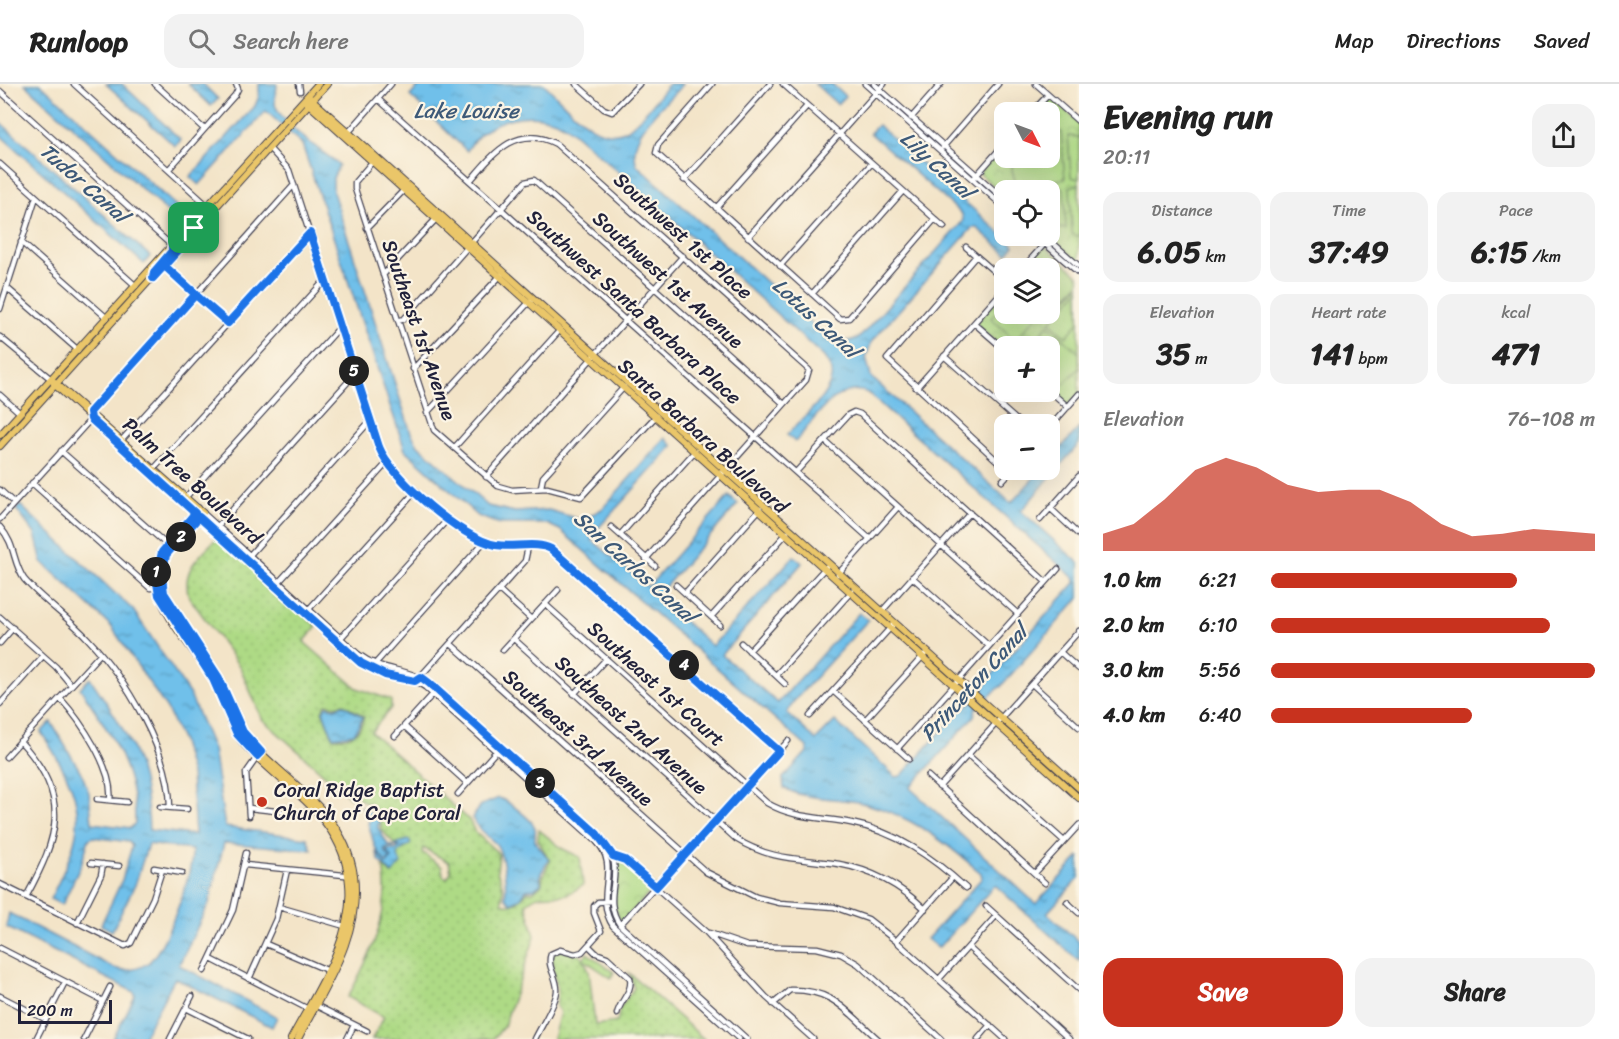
<!DOCTYPE html>
<html lang="en">
<head>
<meta charset="utf-8">
<style>
  body { margin:0; font-family:Sriracha,sans-serif; background:#f2f2f2; color:#222; height:100vh; display:flex; flex-direction:column; font-size:22px; white-space:nowrap }
  * { box-sizing:border-box; margin:0 }
  p { font-size:20px; color:#767676 }
  .icon { flex:none; width:33px; height:33px; fill:none; stroke:currentColor; stroke-width:2; stroke-linecap:round; stroke-linejoin:round }
  .map { position:relative; flex:1; overflow:hidden }
  .drawer { display:flex; flex-direction:column; background:#fff; width:540px }
  .drawer>* { flex:none }
  .needle { width:39px; rotate:132deg }
  .controls { position:absolute; left:994px; top:18px; display:grid; gap:12px }
  .controls a { display:grid; place-items:center; width:66px; height:66px; border-radius:12px; background:#fff; box-shadow:0 6px 24px #0002; font-size:30px }
  .scale { position:absolute; left:18px; bottom:15px; width:94px; box-sizing:border-box; padding-left:6px; border:3px solid #22223b; border-top:0; font-size:16px; line-height:21px; white-space:nowrap; color:#22223b; -webkit-text-stroke:4px #fcf5e5; paint-order:stroke }
  .pin { position:absolute; display:grid; place-items:center; width:51px; height:51px; color:#fff; margin:-26px; border-radius:12px; box-shadow:0 3px 9px #0006 }
  .km { position:absolute; width:30px; height:30px; margin:-15px; border-radius:50%; background:#222; color:#fff; font-size:16px; line-height:30px; text-align:center }
  .round { display:grid; place-items:center; flex:none; width:63px; height:63px; border-radius:18px; background:#f2f2f2 }
  .head { display:flex; align-items:center; justify-content:space-between; height:102px; padding:0 24px }
  h1 { font-size:33px; font-weight:700; line-height:45px }
  .figures { display:grid; grid-template-columns:repeat(3,1fr); gap:9px; height:102px; padding:6px 24px }
  .figures div { display:grid; align-content:center; border-radius:15px; background:#f2f2f2; text-align:center }
  .figures b { font-size:30px; font-weight:700 }
  .figures small { font-size:16px; font-weight:400 }
  .figures p { font-size:16px }
  .chart { height:168px; padding:12px 24px }
  .chart p { display:flex; justify-content:space-between }
  .chart svg { width:100%; height:108px; margin-top:6px; fill:#c8321e; opacity:.7 }
  .button { display:flex; gap:12px; margin-top:auto; padding:12px 24px }
  .button a { flex:1; height:69px; border-radius:18px; background:#c8321e; color:#fff; font-size:24px; font-weight:700; line-height:69px; text-align:center }
  .button a+a { background:#f2f2f2; color:#222 }
  ul { padding:0 24px; list-style:none; font-size:20px }
  li { display:grid; grid-template-columns:96px 72px 1fr; align-items:center; height:45px }
  li i { height:15px; border-radius:8px; background:#c8321e }
  header { display:flex; align-items:center; gap:36px; box-sizing:border-box; height:84px; padding:0 30px; background:#fff; border-bottom:2px solid #e0e0e0 }
  header strong { font-size:28px }
  nav { display:flex; gap:33px; margin-inline-start:auto; font-size:21px }
  .search { width:420px; height:54px; background:#f2f2f2; display:flex; align-items:center; gap:15px; box-sizing:border-box; padding:0 21px; border-radius:18px; color:#767676; font-size:22px }
  main { display:flex; flex:1; min-height:0 }
  .map>svg:first-child { display:block }
  .grass { fill:url(#grass-dots); stroke:#687e60; stroke-width:1.5; fill-rule:evenodd }
  .park { fill:url(#park-crowns); stroke:#687e60; stroke-width:1.5 }
  .pitch { fill:#aeda85; stroke:#687e60; stroke-width:1.5 }
  .water { fill:url(#water-ripples); stroke:#487192; stroke-width:1.5 }
  .lines { fill:none; stroke-linecap:round; stroke-linejoin:round }
  .minor-casing { stroke:#413f50; stroke-width:7 }
  .major-casing { stroke:#413f50; stroke-width:8 }
  .minor { stroke:#fff; stroke-width:4.5 }
  .major { stroke:#eac669; stroke-width:6 }
  .route-casing { stroke:#fff; stroke-width:12 }
  .route { stroke:#1a73e8; stroke-width:8 }
  .poi-dot { fill:#c8321e; stroke:#fcf5e5; stroke-width:2 }
  .labels { text-anchor:middle; dominant-baseline:central; stroke-width:4.5; stroke-linejoin:round; paint-order:stroke }
  .street-label { font-size:20px; fill:#22223b; stroke:#fcf5e5 }
  .poi-label { font-size:20px; fill:#22223b; stroke:#fcf5e5; text-anchor:start }
  .water-label { font-size:21px; font-style:italic; fill:#3d5978; stroke:#fcf5e5 }
</style>
</head>
<body>
<header>
<strong>Runloop</strong>
<div class="search"><svg class="icon" aria-label="search" viewBox="0 0 24 24"><circle cx="10" cy="10" r="6"/><path d="M15 15l6 6"/></svg>Search here</div>
<nav><a>Map</a><a>Directions</a><a>Saved</a></nav>
</header>
<main>
<div class="map">
<svg width="1079" height="955" viewBox="0 0 1079 955">
  <defs>
    <pattern id="grass-dots" width="8" height="8" patternUnits="userSpaceOnUse" patternTransform="scale(1.5)"><rect width="8" height="8" fill="#aeda85"/><path d="M2 2h.1M6 6h.1" fill="none" stroke="#95bb74" stroke-width="1.8" stroke-linecap="round"/></pattern>
    <pattern id="park-crowns" width="20" height="18" patternUnits="userSpaceOnUse" patternTransform="scale(1.5)"><rect width="20" height="18" fill="#aeda85"/><path d="M2 6a3 3 0 1 1 6 0M12 15a3 3 0 1 1 6 0" fill="none" stroke="#95bb74"/></pattern>
    <pattern id="water-ripples" width="26" height="14" patternUnits="userSpaceOnUse" patternTransform="scale(1.5)"><rect width="26" height="14" fill="#6fc0ea"/><path d="M2 4q2-2 4 0t4 0M15 11q2-2 4 0t4 0" fill="none" stroke="#5b9cbf"/></pattern>
  </defs>
  <rect width="100%" height="100%" fill="#fcf5e5"/>
  <filter id="ink" filterUnits="userSpaceOnUse"><feTurbulence type="fractalNoise" baseFrequency=".0167" numOctaves="2"/><feDisplacementMap in="SourceGraphic" scale="12" xChannelSelector="R" yChannelSelector="G"/><feConvolveMatrix kernelMatrix="1 2 1 2 8 2 1 2 1" color-interpolation-filters="sRGB"/></filter>
  <filter id="wash" filterUnits="userSpaceOnUse"><feTurbulence type="fractalNoise" baseFrequency=".008" numOctaves="4" result="noise"/><feDisplacementMap in="SourceGraphic" scale="24" xChannelSelector="R" yChannelSelector="G"/><feGaussianBlur stdDeviation="1.35" result="paint"/><feColorMatrix in="noise" values="0 0 0 0 0 0 0 0 0 0 0 0 0 0 0 0 0 1.4 0 .05"/><feComposite in="paint" operator="in"/></filter>
  <g filter="url(#wash)">
    <rect width="100%" height="100%" fill="#f3e4c8"/>
    <!-- grass -->
    <path class="grass" d="M218,453L317,542L304,558L357,604L391,616V624L371,648L469,736L475,748L499,770L497,787L503,803L502,819C513,824 520,815 527,808H533L542,800V794L550,777L538,756L539,746L563,765L580,773L583,801C577,805 569,811 562,811C546,812 538,808 526,820L535,852L504,942L493,955H372L384,933L348,913C370,872 392,829 383,781L391,790L397,769L409,756L394,760L381,745L380,734L371,722L357,713L351,714L262,635L240,583L189,513C180,485 201,471 218,453ZM326,620L334,622L344,620L364,632C360,650 352,655 333,654L322,627ZM423,764L449,778L451,788L447,794L443,792L442,783L422,768Z
      M561,866L581,871L589,886L595,941L617,938L620,924L634,904L629,889L704,955H553L560,928L556,922C562,899 548,884 554,869Z"/>
    <!-- park -->
    <path class="park" d="M1048,11L1079,38V178L1049,152L1050,106H1005V112L979,89L1005,60V74H1050V28H1032Z
      M1044,161L1079,192V199L1060,219L1050,211V184H1023Z
      M1079,201V310L1068,323L1050,307V262H1005V266L974,239L1005,204V230H1050V212L1060,221Z
      M616,773L655,803L621,839C607,812 623,798 616,773Z"/>
    <!-- pitch -->
    <path class="pitch" d="M1050,46L1061,48L1065,95L1016,100L1012,86L1013,74H1050Z
      M1068,52L1079,53V95L1071,93Z
      M1079,100V153L1072,150L1070,103Z
      M1062,103L1064,105L1066,145L1050,143V106H1022Z
      M1079,206V238L1066,253L1050,238Z
      M1005,218V230H1039L1015,256L991,234Z
      M1048,241L1079,269V284L1064,300L1050,288V262H1029Z
      M587,869L614,888L611,894L583,875Z"/>
    <!-- water -->
    <path class="water" d="M25,0H41L187,132L180,139Z
      M106,0H122L181,56L175,62Z
      M188,0H203L218,15L211,22Z
      M259,0H277C277,7 273,17 276,23C289,48 320,64 339,81L333,94V108L411,349L418,361L488,422L515,428L549,426L582,436L602,425L665,354L673,362L592,451V456L648,503L729,412L738,420L657,512L712,562L794,472L802,479L722,571L778,619L859,529L868,536L794,617L787,629L816,656L835,637L896,693L901,692L955,632L979,612L991,592L1075,499V495L868,309C836,296 814,337 795,358L787,351C800,336 827,315 831,295C833,286 828,279 824,273L667,130L567,43C535,22 486,33 467,67L410,12L421,0H544C564,18 598,64 628,45C643,35 656,14 669,0H683C665,21 625,50 637,81L828,254C839,259 850,259 861,252L963,137L962,130L870,49L878,41L1014,161L1007,170L977,144H972L872,257L866,273L871,293L1011,419L1041,386H1050V376L1079,344V360L1021,427L1079,479V514L1001,602L976,624L974,632L910,704L1036,820L1079,773V794L1047,829L1079,858V877L995,801L938,864L927,855L982,794L981,789C944,757 911,731 862,719C836,713 808,717 784,704L783,694L807,668V663L560,446L547,440H499L478,432L405,366L302,60L266,27L199,101L190,93L255,22L259,12Z
      M815,0H832L845,12L837,20Z
      M0,38L150,172L144,180L0,51Z
      M20,421L133,526L190,611L213,665L225,743L307,754L312,766L224,759L209,819L179,881L277,933L272,943L175,894L142,955H113L135,912L134,908L6,843L9,829L114,884C126,888 139,886 149,878C166,863 194,788 192,766L148,760L135,801L112,847L101,841L122,796L132,762L129,758L93,753L89,755L81,781L62,821L50,815C89,740 87,719 41,648L51,638L82,690L89,709L92,739L131,744L135,739C136,686 109,646 80,604L90,594C127,649 147,677 149,746L195,751L191,690L182,658L167,625L111,542L42,478L35,450L16,425Z
      M344,621L363,633L354,650L333,653L323,627L327,622L334,624Z
      M499,714C508,717 533,736 535,744C536,748 534,753 535,758L549,775L540,791L541,800L534,805L526,806L521,814L511,819L505,813C507,802 504,766 494,758C485,750 478,745 472,734L481,721Z
      M361,722L379,735L378,744L388,761L398,763L385,764L384,767L391,774L385,778L375,763L368,739L370,735Z
      M409,756L411,760L397,769L401,780L392,790L379,776L376,767L386,780L392,774L386,766H396L400,763L395,760Z"/>
  </g>
  <g filter="url(#ink)">
    <g class="lines">
      <!-- minor casing -->
      <g class="minor-casing">
        <path id="minor" d="M74,0L208,122
          M155,0L204,45
          M299,0L300,7
          M576,0L604,25L612,28L639,0
          M712,0L658,61L656,69L840,235L849,234L935,135
          M783,0L944,143
          M865,0L1005,124
          M874,0L1005,116
          M1036,0L1079,38
          M0,7L172,162
          M378,15L870,455
          M1032,28L1048,11
          M911,34L941,0
          M347,50L391,0
          M943,63L998,0
          M269,64L289,86L379,363C390,393 464,456 496,461C513,464 537,457 551,465L779,667
          M373,77L355,98V105L434,346L498,402L512,406L547,404L581,413L656,332
          M0,80L136,202
          M169,85L235,11L238,5L236,0
          M975,93L1005,59
          M684,96L770,0
          M470,97C493,70 517,39 556,60L809,286L806,296L646,475
          M716,124L807,22
          M367,144L406,104
          M1036,152L1079,189
          M1045,152L1079,182
          M748,153L884,0
          M21,158L107,234
          M966,163L1005,197
          M976,172L887,275L1005,384
          M164,182L228,239
          M780,182L872,79
          M1023,184L1047,157
          M383,191L438,133
          M7,204L78,266
          M812,210L903,107
          M0,225L36,113
          M398,237L404,235L525,98L534,96L784,320
          M974,239L1005,266
          M0,253L51,295
          M944,272L1021,340
          M413,285L502,190
          M916,304L1005,204
          M1050,307L1068,323
          M0,311L20,329
          M427,329L533,214
          M1050,343L1079,310
          M825,357L1018,530
          M120,358L310,149
          M454,364L560,246
          M61,367L167,461
          M152,387L325,196
          M796,388L848,331L854,328L860,330L1046,498
          M486,393L683,172
          M1002,397L1012,386
          M32,399L150,504H157L159,502
          M541,403L543,393L624,303
          M0,406L14,419
          M185,414L340,243
          M1050,424L1079,451
          M203,429L358,570C383,589 407,583 429,599L600,753C632,787 598,809 620,841L747,955
          M197,431L361,579C381,592 406,590 425,603L596,757C622,783 593,812 613,842L739,955
          M0,435L91,335L90,328L294,101
          M1040,436L1079,392
          M0,443C16,461 12,477 24,495C43,517 68,533 88,555C125,594 170,668 170,723
          M611,443L655,482
          M216,444L355,290
          M620,451L695,367
          M248,473L370,337
          M838,490L898,423
          M912,493L989,562
          M278,499L387,379
          M676,501L720,541
          M499,506L531,535
          M685,509L760,425
          M545,520L767,719C794,735 822,733 851,739C897,748 932,773 966,804
          M309,525L416,407
          M883,526L970,429
          M0,533L56,583L71,601
          M711,533L787,449
          M514,555L736,755C772,777 800,774 839,780C872,786 901,802 925,825
          M339,556L447,436
          M0,559L13,544
          M741,559L785,600
          M451,560L706,788L756,813L780,819L834,823L868,835L896,857L1005,955
          M503,566L558,506
          M749,567L826,483
          M1060,568L1079,585
          M374,581L484,458
          M776,591L852,507
          M418,595L525,477L528,463
          M1032,600L1079,643
          M833,607L909,675
          M574,610L606,575
          M60,614C80,636 114,685 110,716
          M0,620L43,572
          M810,632L892,542
          M865,636L924,571
          M404,642L467,699
          M395,652L433,610
          M20,657C72,714 59,752 26,813
          M897,665L1058,485
          M968,671L1064,757
          M6,673L100,570
          M928,692L1045,799
          M939,703L1079,547
          M458,710L498,665
          M97,715L127,718
          M160,723L187,725
          M249,724L303,730L314,723
          M249,732L246,689L258,672
          M613,772L625,776L706,848L766,913L813,955
          M91,779L119,782
          M245,781L354,792
          M154,784L182,789
          M1035,789L1079,741
          M0,800L125,862L131,859L153,814L162,786
          M1067,818L1079,829
          M986,822L1079,906
          M279,823L348,843
          M77,839L101,791L103,780
          M620,841L788,657
          M709,849L747,862L817,864L841,870L858,880L941,955
          M896,857L953,793
          M266,860L329,887
          M589,862L596,869L607,873L630,894C633,908 620,916 617,930
          M968,863L1069,955
          M0,864L103,917
          M211,875L310,926
          M204,887L233,826L246,769
          M249,895L276,835L287,786
          M939,895L996,832
          M0,912L45,935
          M313,920L367,947
          M773,920L790,906C834,905 847,928 878,955
          M186,924L248,955
          M36,955L65,898
          M84,955L110,903
          M170,955L192,912
          M347,955L354,941
          M535,955C541,942 556,920 557,907C558,893 546,883 551,870L560,866L575,870L582,868L601,847L594,829V822L598,818L612,817
          M978,955L990,941"/>
      </g>
      <!-- major casing -->
      <g class="major-casing">
        <path id="major" d="M308,12L1079,704
          M304,16L1079,714
          M51,295L203,429C191,441 175,455 167,470C146,510 198,560 218,593C229,612 233,639 247,655C287,699 344,726 354,791C362,851 324,904 298,955
          M54,300L195,429
          M0,351L318,0
          M0,362L327,0
          M198,424C187,438 172,450 163,466C138,512 190,557 212,594C224,614 228,641 243,659C284,705 344,731 349,800C354,855 316,908 291,955"/>
      </g>
      <!-- minor -->
      <use href="#minor" class="minor"/>
      <!-- major -->
      <use href="#major" class="major"/>
    </g>
  </g>
  <g class="lines" filter="url(#ink)">
    <!-- route casing -->
    <g class="route-casing">
      <path id="route" d="M194,144L191,152L164,182L168,185L196,210L90,328L91,335L195,429L162,468L156,493L159,511L213,595L237,650L257,672L261,668L243,648L219,594L164,509L162,492L166,471L199,433L361,579L385,591L415,597L421,593L429,599L597,750L613,772L625,776L656,803L779,667L551,465C537,457 513,464 496,461C463,456 391,394 379,363L310,149L228,239L198,213L193,208L168,185L164,182L153,194L154,188L172,167V162L208,122V128L194,144"/>
    </g>
    <!-- route -->
    <use href="#route" class="route"/>
  </g>
  <!-- markers -->
  <circle class="poi-dot" cx="262" cy="718" r="6"/>
  <g class="labels">
    <!-- street labels -->
    <g class="street-label">
      <text transform="translate(683 152) rotate(42)">Southwest 1st Place</text>
      <text transform="translate(668 196) rotate(42)">Southwest 1st Avenue</text>
      <text transform="translate(634 223) rotate(42)">Southwest Santa Barbara Place</text>
      <text transform="translate(419 246) rotate(71)">Southeast 1st Avenue</text>
      <text transform="translate(703 352) rotate(42)">Santa Barbara Boulevard</text>
      <text transform="translate(192 397) rotate(42)">Palm Tree Boulevard</text>
      <text transform="translate(656 600) rotate(42)">Southeast 1st Court</text>
      <text transform="translate(631 641) rotate(42)">Southeast 2nd Avenue</text>
      <text transform="translate(578 654) rotate(42)">Southeast 3rd Avenue</text>
    </g>
    <!-- poi labels -->
    <g class="poi-label">
      <text x="274" y="706">Coral Ridge Baptist<tspan x="274" dy="23">Church of Cape Coral</tspan></text>
    </g>
    <!-- water labels -->
    <g class="water-label">
      <text x="466" y="27">Lake Louise</text>
      <text transform="translate(937 81) rotate(42)">Lily Canal</text>
      <text transform="translate(84 99) rotate(41)">Tudor Canal</text>
      <text transform="translate(816 234) rotate(42)">Lotus Canal</text>
      <text transform="translate(635 483) rotate(42)">San Carlos Canal</text>
      <text transform="translate(974 599) rotate(-48)">Princeton Canal</text>
    </g>
  </g>
</svg>
<div class="controls">
<a><svg class="needle" viewBox="-14 -14 28 28"><path d="M0-13l5 13h-10z" fill="#e53935"/><path d="M0 13l5-13h-10z" fill="#767676"/></svg></a>
<a><svg class="icon" aria-label="locate" viewBox="0 0 24 24"><circle cx="12" cy="12" r="6"/><path d="M12 2v4M12 18v4M2 12h4M18 12h4"/></svg></a>
<a><svg class="icon" aria-label="layers" viewBox="0 0 24 24"><path d="M12 4l9 5-9 5-9-5zM3 14l9 5 9-5"/></svg></a>
<a>+</a>
<a>−</a>
</div>
<div class="scale">200 m</div>
<div class="pin" style="left:194px;top:144px;background:#1e9e55"><svg class="icon" aria-label="arrive" viewBox="0 0 24 24"><path d="M6 21V4h12l-3 4 3 4H6"/></svg></div>
<b class="km" style="left:156px;top:488px">1</b>
<b class="km" style="left:181px;top:453px">2</b>
<b class="km" style="left:540px;top:699px">3</b>
<b class="km" style="left:684px;top:581px">4</b>
<b class="km" style="left:354px;top:287px">5</b>
</div>
<section class="drawer">
<div class="head"><div><h1>Evening run</h1><p>20:11</p></div><a class="round"><svg class="icon" aria-label="share" viewBox="0 0 24 24"><path d="M12 15V3M7 8l5-5 5 5M5 13v7h14v-7"/></svg></a></div>
<div class="figures">
<div><p>Distance</p><b>6.05<small> km</small></b></div>
<div><p>Time</p><b>37:49</b></div>
<div><p>Pace</p><b>6:15<small> /km</small></b></div>
</div>
<div class="figures">
<div><p>Elevation</p><b>35<small> m</small></b></div>
<div><p>Heart rate</p><b>141<small> bpm</small></b></div>
<div><p>kcal</p><b>471</b></div>
</div>
<div class="chart"><p><span>Elevation</span>76–108 m</p>
<svg viewBox="0 0 160 44" preserveAspectRatio="none"><path d="M0 44V37L10 33L20 23L30 11L40 6L50 10L60 17L70 20L80 19L90 19L100 24L110 33L120 38L130 37L140 35L150 36L160 37V44z"/></svg>
</div>
<ul>
<li><b>1.0 km</b>6:21<i style="width:76%"></i></li>
<li><b>2.0 km</b>6:10<i style="width:86%"></i></li>
<li><b>3.0 km</b>5:56<i style="width:100%"></i></li>
<li><b>4.0 km</b>6:40<i style="width:62%"></i></li>
</ul>
<div class="button"><a>Save</a><a>Share</a></div>
</section>
</main>
</body>
</html>
